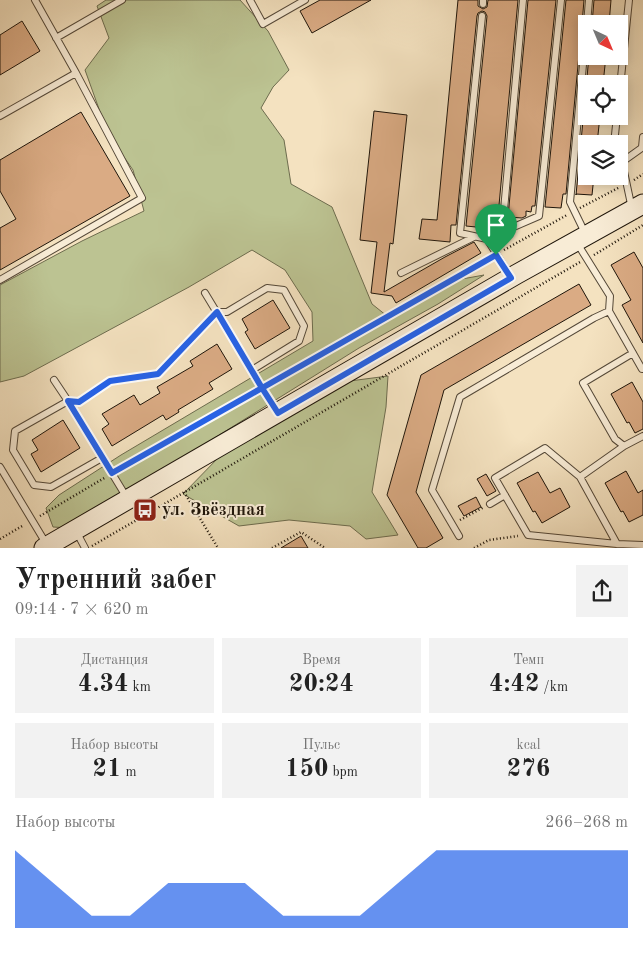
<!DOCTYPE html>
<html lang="ru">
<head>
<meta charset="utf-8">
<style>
  body { margin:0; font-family:"Old Standard TT",serif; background:#f2f2f2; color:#222; height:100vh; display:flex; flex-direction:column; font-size:19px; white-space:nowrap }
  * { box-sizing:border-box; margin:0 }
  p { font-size:16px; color:#767676 }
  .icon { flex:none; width:28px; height:28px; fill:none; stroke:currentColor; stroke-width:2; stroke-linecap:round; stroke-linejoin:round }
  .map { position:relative; height:548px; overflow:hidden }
  .drawer { display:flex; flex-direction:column; background:#fff; flex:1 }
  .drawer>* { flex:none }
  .needle { width:32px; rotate:136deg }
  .controls { position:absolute; left:578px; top:15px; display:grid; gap:10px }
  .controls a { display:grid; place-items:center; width:50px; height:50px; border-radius:0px; background:#fff; box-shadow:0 2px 12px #0003; font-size:25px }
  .pin { position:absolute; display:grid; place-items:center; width:42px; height:42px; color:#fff; margin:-51px -21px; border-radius:50% 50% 50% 0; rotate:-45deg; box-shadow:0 0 5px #0007 }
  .pin .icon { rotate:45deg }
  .round { display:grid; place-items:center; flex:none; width:52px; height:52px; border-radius:0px; background:#f2f2f2 }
  .overview { display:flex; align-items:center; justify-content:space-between; height:85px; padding:0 15px }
  h1 { font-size:28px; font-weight:700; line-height:38px }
  .metrics { display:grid; grid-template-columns:repeat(3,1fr); gap:8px; height:85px; padding:5px 15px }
  .metrics div { display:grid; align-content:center; border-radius:0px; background:#f2f2f2; text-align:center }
  .metrics b { font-size:25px; font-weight:700 }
  .metrics small { font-size:14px; font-weight:400 }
  .metrics p { font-size:14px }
  .chart { height:140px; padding:10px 15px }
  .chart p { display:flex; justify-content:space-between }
  .chart svg { width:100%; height:90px; margin-top:5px; fill:#2563eb; opacity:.7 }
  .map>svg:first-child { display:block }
  .green { fill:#bcc392; stroke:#6d6c4e }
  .building { fill:#daab84; stroke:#1e150a }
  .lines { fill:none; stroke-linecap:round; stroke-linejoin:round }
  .lane-casing { stroke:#544838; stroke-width:8 }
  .secondary-casing { stroke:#1e150a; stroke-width:21 }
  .path { stroke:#1e150a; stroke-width:2.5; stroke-dasharray:1 2.5; stroke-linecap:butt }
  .lane { stroke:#f8ecd6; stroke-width:6 }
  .secondary { stroke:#f8ecd6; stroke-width:19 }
  .route-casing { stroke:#fff; stroke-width:10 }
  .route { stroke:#2563eb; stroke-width:6 }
  .labels { text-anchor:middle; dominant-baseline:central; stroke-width:4; stroke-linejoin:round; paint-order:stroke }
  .poi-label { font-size:18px; font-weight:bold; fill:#1e150a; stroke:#f8ecd6; text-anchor:start }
</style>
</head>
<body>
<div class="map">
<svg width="643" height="548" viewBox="0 0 643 548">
  <rect width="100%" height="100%" fill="#f4e2c0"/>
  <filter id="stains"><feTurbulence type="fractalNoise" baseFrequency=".004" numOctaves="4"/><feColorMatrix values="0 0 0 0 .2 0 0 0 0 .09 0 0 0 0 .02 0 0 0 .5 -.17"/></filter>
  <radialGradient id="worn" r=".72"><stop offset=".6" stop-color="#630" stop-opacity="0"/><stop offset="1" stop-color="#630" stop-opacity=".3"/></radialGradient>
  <!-- green -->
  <path class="green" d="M106,0H240L268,31L289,70L273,87L261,108L284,140L291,184L332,207L372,304L387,316L451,281L484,275L438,304L359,348L70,528L53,527L46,508L59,495L121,455L313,341L312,312L285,270L252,250L189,287L24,376L0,382V285L82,241L144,211L133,170L108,134L85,70L109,38L97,6Z
    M388,376L386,407L372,492L398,535L366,539L350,526L289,520L239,526L183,494L219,457L342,382Z"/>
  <!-- building -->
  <path class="building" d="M320,0H371L312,33L300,11Z
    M458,0H478V6L483,9L487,7L488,0H518L498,216H497L496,229L466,226L487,16L485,12L482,11L478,13L477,16L456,225H451L450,242L419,239L422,219L437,220Z
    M528,0H556L535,206H532L531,212L526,211V216L522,218L508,217Z
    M566,0H584L582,24L585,28L581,33L566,194H563L561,208L545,207Z
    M594,0H611L609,24H592Z
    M22,21L40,51L0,75V35Z
    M589,56H606L603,84H586V116H600L597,144H586V176H594L592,195L576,194V195Z
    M374,111L407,115L393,244L390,243L384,292L445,257L474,242L481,253L396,303L392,296L371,293L377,242L360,240Z
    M81,112L130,196L0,270V228L16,219L0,191V160Z
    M634,252L643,268V343L622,305L631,300L611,265Z
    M579,284L591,305L444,390L416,492L443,538L426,548H418L387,495L421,375Z
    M273,300L290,328L255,349L245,332L248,330L242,319Z
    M217,344L232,369L209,383L213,389L178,410L179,412L166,420L163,415L112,446L102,429L109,424L102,414L134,395L140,405L160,393L157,387L193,366L190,361Z
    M632,382L643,402V429L635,433L629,422L627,423L611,394Z
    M63,420L80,448L41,472L31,454L38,450L32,440Z
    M626,471L638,493L643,490V515L629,522L623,511L621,512L605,483Z
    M538,472L550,493L560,488L570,507L542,523L535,511L533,512L517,483Z
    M486,474L496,491L487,496L477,479Z
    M476,497L481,507L464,516L458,506Z
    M301,536L308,548H281Z"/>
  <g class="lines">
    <!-- lane casing -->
    <g class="lane-casing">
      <path id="lane" d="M250,0L263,24L305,0
        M523,0L502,232L539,216L561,0
        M483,4V0
        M482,16L460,233L487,239L511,277
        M587,24L589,0
        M56,38L122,0
        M619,97L629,0
        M0,116L76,73
        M614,144L617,116
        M642,147L643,137
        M619,162H622L632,209
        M622,162L643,147
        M586,235L570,202L586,33
        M577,243L610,296L609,311L642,369H643
        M401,273L474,237
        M0,280L142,198L76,73L35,0
        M205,293L277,412
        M633,353L583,383L615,439L624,446L643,436
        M54,380L68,401L15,431L13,450L34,485L51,487L102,458
        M624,446L580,477L545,448L495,478L528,535L617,544L643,545
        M0,467L47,545
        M580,477L617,544
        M127,498L68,401L79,402L110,381L158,374L217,312H227L267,288L284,290L304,326L299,341L252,370
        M490,504L505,495
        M76,531L85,548
        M459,536L432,490L460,397L594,318L609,311"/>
    </g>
    <!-- secondary casing -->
    <g class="secondary-casing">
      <path id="secondary" d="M44,548L517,274L643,204"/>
    </g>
    <!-- path -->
    <path class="path" d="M634,180L643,174
      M580,208L620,187
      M504,250L567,215
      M594,255L643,225
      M269,384L491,258
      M119,469L256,391
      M184,492L218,548
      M40,516L106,477
      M460,520L484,507
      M0,539L24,525
      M92,546L580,262
      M272,548L301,532L325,548
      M474,548L489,540L518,536"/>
    <!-- lane -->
    <use href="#lane" class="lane"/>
    <!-- secondary -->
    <use href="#secondary" class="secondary"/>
  </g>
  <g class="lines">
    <!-- route casing -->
    <g class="route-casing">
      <path id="route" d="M496,255L262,388L217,312L158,374L110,381L79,402L68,401L112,473L262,388L278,413L511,278L496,255"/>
    </g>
    <!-- route -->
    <use href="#route" class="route"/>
  </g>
  <!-- icons -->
  <defs>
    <g id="bus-square" transform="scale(1.25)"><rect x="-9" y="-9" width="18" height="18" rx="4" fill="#8f2418" stroke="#f8ecd6"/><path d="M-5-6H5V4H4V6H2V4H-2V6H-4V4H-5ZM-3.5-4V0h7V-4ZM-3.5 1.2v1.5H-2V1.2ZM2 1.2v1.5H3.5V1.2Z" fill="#fff"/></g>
  </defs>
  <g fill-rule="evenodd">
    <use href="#bus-square" x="145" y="510"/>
  </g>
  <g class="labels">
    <!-- poi labels -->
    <g class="poi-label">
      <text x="162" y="510">ул. Звёздная</text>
    </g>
  </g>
  <rect width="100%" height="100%" filter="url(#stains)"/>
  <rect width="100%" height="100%" fill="url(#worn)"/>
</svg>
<div class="controls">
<a><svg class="needle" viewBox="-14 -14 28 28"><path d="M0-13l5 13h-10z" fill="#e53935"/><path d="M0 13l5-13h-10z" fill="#767676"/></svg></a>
<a><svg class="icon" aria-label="locate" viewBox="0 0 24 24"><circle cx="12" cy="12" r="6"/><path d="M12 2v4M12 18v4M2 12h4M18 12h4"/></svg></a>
<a><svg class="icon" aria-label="layers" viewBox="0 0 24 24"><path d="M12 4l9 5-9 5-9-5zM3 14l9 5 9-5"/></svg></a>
</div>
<div class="pin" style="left:496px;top:255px;background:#1e9e55"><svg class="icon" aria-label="arrive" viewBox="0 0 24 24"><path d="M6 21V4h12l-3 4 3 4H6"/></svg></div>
</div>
<section class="drawer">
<div class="overview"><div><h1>Утренний забег</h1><p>09:14 · 7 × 620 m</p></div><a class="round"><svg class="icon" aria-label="share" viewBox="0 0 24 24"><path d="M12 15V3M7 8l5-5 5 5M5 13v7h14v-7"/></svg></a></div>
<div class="metrics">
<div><p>Дистанция</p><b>4.34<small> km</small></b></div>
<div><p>Время</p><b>20:24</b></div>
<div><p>Темп</p><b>4:42<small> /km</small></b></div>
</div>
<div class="metrics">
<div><p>Набор высоты</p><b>21<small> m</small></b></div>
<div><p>Пульс</p><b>150<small> bpm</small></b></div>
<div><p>kcal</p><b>276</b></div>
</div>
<div class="chart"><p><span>Набор высоты</span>266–268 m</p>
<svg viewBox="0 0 160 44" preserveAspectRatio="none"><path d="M0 44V6L10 22L20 38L30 38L40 22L50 22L60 22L70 38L80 38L90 38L100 22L110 6L120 6L130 6L140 6L150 6L160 6V44z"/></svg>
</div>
</section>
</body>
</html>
